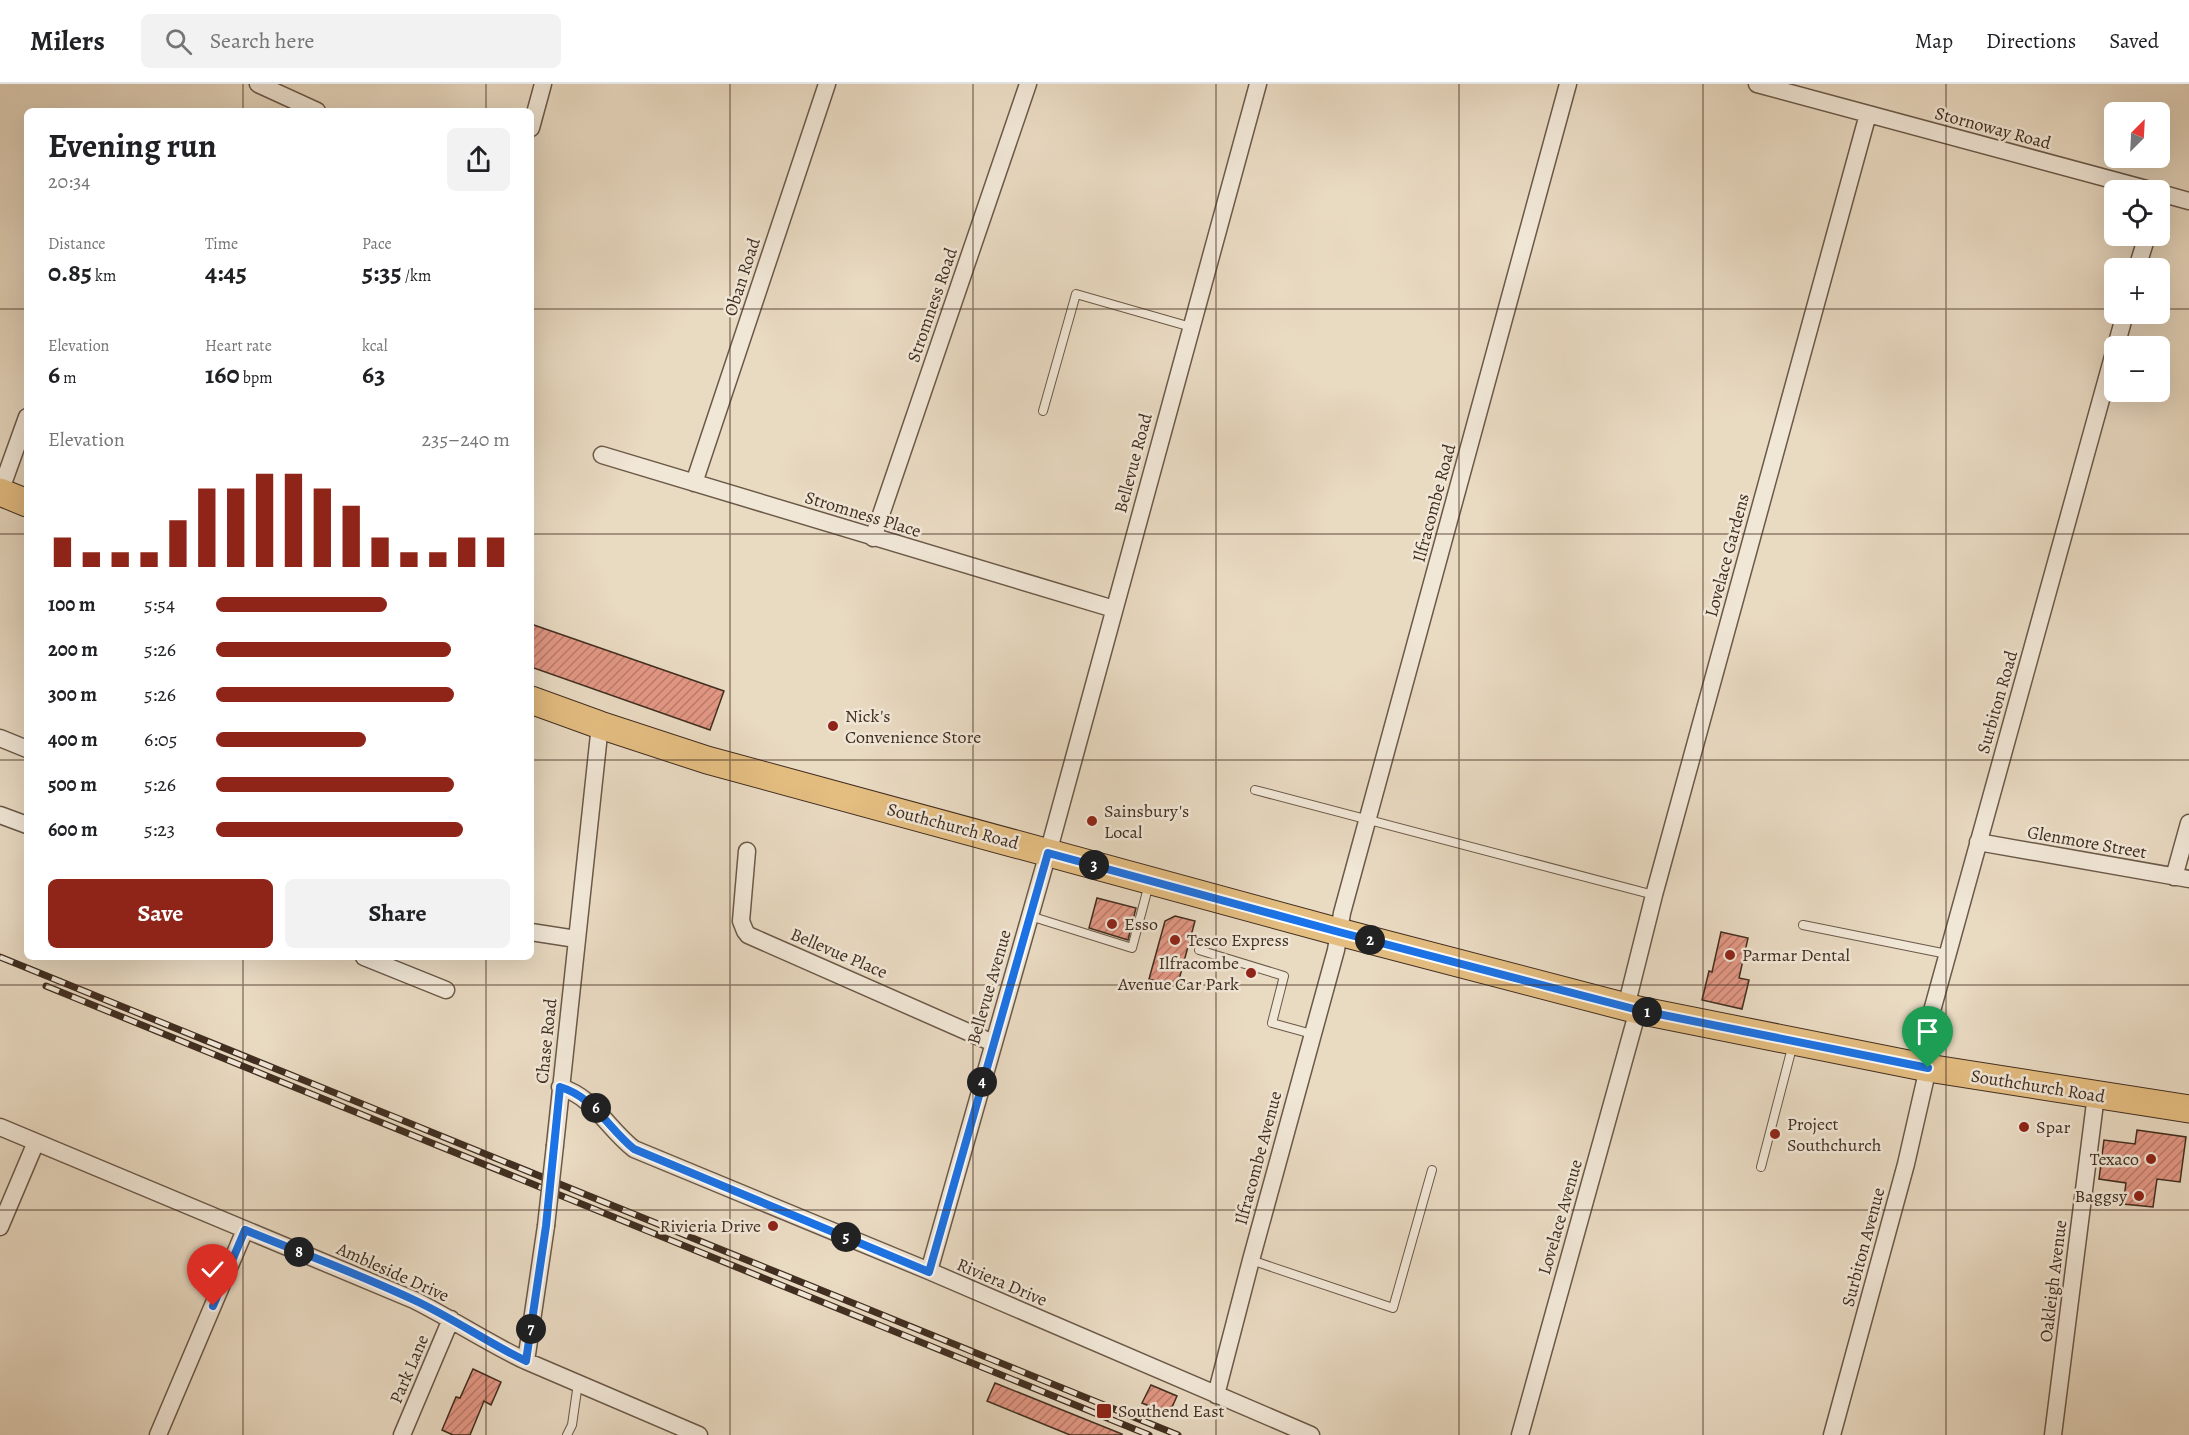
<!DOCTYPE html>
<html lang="en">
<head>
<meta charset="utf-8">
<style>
  body { margin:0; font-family:Alegreya,serif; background:#f2f2f2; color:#202124; height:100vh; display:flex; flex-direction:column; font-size:22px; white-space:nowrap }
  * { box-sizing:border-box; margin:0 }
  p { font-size:20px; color:#757577 }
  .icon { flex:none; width:33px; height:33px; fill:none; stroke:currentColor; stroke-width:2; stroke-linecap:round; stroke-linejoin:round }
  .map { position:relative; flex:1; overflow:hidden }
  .drawer { position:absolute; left:24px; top:24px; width:510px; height:852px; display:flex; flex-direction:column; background:#fff; border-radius:9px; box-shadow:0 6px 24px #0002 }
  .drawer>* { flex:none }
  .needle { width:39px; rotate:24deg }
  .tools { position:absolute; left:2104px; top:18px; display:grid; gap:12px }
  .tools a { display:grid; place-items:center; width:66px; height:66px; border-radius:9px; background:#fff; box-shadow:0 6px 24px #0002; font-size:30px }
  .pin { position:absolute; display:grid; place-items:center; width:51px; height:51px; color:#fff; margin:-62px -26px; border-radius:50% 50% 50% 0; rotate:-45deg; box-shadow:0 0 6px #0007 }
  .pin .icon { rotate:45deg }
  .km { position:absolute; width:30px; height:30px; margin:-15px; border-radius:50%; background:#222; color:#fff; font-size:16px; line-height:30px; text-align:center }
  .round { display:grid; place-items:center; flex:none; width:63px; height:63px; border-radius:9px; background:#f2f2f2 }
  .summary { display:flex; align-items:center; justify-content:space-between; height:102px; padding:0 24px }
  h1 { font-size:33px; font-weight:600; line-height:45px }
  .figures { display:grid; grid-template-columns:repeat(3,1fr); gap:9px; height:102px; padding:6px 24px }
  .figures div { display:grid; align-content:center }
  .figures b { font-size:26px; font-weight:600 }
  .figures small { font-size:16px; font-weight:400 }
  .figures p { font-size:16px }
  .chart { height:168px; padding:12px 24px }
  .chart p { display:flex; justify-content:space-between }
  .chart svg { width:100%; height:108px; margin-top:6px; stroke:#8f2418; stroke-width:6 }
  .cta { display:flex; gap:12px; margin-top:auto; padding:12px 24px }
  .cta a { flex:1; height:69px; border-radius:9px; background:#8f2418; color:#fff; font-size:24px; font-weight:600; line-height:69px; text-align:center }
  .cta a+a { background:#f2f2f2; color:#202124 }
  ul { padding:0 24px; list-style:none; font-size:20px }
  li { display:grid; grid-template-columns:96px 72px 1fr; align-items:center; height:45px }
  li i { height:15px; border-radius:8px; background:#8f2418 }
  header { display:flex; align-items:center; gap:36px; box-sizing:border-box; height:84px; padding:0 30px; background:#fff; border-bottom:2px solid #e0e0e0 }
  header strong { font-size:28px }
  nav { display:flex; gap:33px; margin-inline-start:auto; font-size:21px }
  .search { width:420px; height:54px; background:#f2f2f2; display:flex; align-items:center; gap:15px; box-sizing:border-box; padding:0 21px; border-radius:9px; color:#757577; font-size:22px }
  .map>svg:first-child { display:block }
  .building { fill:url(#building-hatch); stroke:#412e20; stroke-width:1.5 }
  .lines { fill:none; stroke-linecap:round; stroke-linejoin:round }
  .lane-casing { stroke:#6b5948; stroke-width:10 }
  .street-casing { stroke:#6b5948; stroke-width:19 }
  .primary-casing { stroke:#412e20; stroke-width:29 }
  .lane { stroke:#f1e7d7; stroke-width:8 }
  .street { stroke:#f1e7d7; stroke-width:16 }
  .primary { stroke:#e4bd81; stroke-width:27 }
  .rail-casing { stroke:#412e20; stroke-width:7 }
  .rail { stroke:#f1e7d7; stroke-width:4.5; stroke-dasharray:14; stroke-linecap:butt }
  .street-bridge-casing { stroke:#6b5948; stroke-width:19; stroke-linecap:butt }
  .street-bridge { stroke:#f1e7d7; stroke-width:16 }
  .route-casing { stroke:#fff; stroke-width:12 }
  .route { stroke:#1a73e8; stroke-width:8 }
  .grid { fill:none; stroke:#412e20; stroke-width:1.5; stroke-opacity:0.55 }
  .poi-dot { fill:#8f2418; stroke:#f1e7d7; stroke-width:2 }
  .labels { text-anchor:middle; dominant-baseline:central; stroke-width:5; stroke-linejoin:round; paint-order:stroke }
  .street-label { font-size:18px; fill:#412e20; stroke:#f1e7d7 }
  .poi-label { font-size:18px; fill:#412e20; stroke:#f1e7d7; text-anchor:start }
</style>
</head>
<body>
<header>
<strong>Milers</strong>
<div class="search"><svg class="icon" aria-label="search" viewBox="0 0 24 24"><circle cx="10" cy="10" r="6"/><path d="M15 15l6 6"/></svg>Search here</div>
<nav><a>Map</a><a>Directions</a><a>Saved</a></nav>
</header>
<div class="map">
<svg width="2189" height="1351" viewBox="0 0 2189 1351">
  <defs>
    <pattern id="building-hatch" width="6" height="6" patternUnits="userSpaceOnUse" patternTransform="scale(1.5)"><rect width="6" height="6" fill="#e49885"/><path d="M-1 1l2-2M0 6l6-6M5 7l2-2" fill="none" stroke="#ba7c6c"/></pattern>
  </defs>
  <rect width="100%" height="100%" fill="#e9dac2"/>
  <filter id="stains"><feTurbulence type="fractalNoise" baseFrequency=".00333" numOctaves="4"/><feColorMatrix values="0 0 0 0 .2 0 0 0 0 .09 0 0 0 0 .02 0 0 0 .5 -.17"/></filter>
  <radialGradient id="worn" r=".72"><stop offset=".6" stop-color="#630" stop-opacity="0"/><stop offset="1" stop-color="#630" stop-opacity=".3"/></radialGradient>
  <!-- building -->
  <path class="building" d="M531,540L724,607L710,646L531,583Z
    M1097,814L1136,824L1128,856L1089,844Z
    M1175,832L1195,837L1177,903L1149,895L1165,837Z
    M1721,848L1748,854L1739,894L1749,896L1742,925L1702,916L1709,887L1712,888Z
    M2137,1046L2186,1053L2180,1098L2157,1095L2153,1123L2123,1120L2126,1099L2099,1095L2104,1056L2135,1060Z
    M473,1285L501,1298L491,1321L484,1317L470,1351H453L442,1346L456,1313L460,1314Z
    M995,1299L1122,1350V1351H1070L987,1317Z
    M1151,1301L1177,1312L1169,1330L1142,1319Z"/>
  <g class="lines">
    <!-- lane casing -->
    <g class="lane-casing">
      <path id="lane" d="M1043,327L1076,210L1191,243
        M1255,706L1654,811
        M1030,832L1132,864L1149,800
        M1803,841L1947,870
        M1199,866L1284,892L1272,939L1312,950
        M1761,1083L1793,960
        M1251,1176L1393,1224L1432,1086
        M567,1351L572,1341L578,1299"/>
    </g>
    <!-- street casing -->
    <g class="street-casing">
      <path id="street" d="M258,0L317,27
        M1757,0L2150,106
        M531,44L543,0
        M2160,109L2189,117
        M2137,184L2147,152
        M2116,262L2125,230
        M602,371L1114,525
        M694,399L827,0
        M0,408L27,333
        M873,454L1028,0
        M0,654L27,665
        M0,731L27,741
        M1978,758L2189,795
        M747,767L741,837L745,847L748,851L993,959
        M2174,793L2189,739
        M531,848L576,855
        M364,873L446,906
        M1626,923L1654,811L1868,30
        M1917,981L2115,265
        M560,1003C594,1013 607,1044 634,1065L929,1187L1311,1351
        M0,1043L414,1216C452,1235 488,1259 526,1277L699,1351
        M555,1061L600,641
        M0,1143L36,1058
        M929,1187L1048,769L1258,0
        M526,1277L546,1142
        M1216,1311L1251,1176L1336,866L1342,829L1568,0
        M158,1351L245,1146
        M402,1351L451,1235
        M1520,1351L1638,926
        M1832,1351L1906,1080L1928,984
        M2053,1351L2096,1011"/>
    </g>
    <!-- primary casing -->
    <g class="primary-casing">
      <path id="primary" d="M0,408L27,419
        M531,616L600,641L707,676L1339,848L1638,926L1928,984L2189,1025"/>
    </g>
    <!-- lane -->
    <use href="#lane" class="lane"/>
    <!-- street -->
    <use href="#street" class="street"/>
    <!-- primary -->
    <use href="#primary" class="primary"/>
    <!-- rail casing -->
    <g class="rail-casing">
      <path id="rail" d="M0,873L1178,1351
        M46,902L1149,1351"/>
    </g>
    <!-- rail -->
    <use href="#rail" class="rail"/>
    <!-- street-bridge casing -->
    <g class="street-bridge-casing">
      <path id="street-bridge" d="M546,1142L555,1061"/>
    </g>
    <!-- street-bridge -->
    <use href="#street-bridge" class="street-bridge"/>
  </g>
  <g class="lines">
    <!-- route casing -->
    <g class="route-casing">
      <path id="route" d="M213,1222L245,1146C301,1169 359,1190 414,1216C453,1234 488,1259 526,1277L546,1142L560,1003C594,1013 608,1044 634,1065L929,1188L1048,769L1339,848L1638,926L1928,984"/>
    </g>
    <!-- route -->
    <use href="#route" class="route"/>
  </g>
  <!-- grid -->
  <path class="grid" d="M243,0V27M486,0V27M730,0V1351M973,0V1351M1216,0V1351M1459,0V1351M1703,0V1351M1946,0V1351M0,225H27M531,225H2115M2160,225H2189M0,450H27M531,450H2189M0,676H27M531,676H2189M243,873V1351M486,873V1351M0,901H2189M0,1126H2189"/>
  <!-- markers -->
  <g class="poi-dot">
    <circle cx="833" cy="642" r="6"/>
    <circle cx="1092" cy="737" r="6"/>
    <circle cx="1112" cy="840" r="6"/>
    <circle cx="1175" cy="856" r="6"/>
    <circle cx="1730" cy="871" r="6"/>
    <circle cx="1251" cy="889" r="6"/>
    <circle cx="2024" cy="1043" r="6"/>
    <circle cx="1775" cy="1050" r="6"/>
    <circle cx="2151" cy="1075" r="6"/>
    <circle cx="2139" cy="1112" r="6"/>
    <circle cx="773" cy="1142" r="6"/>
    <rect x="1096" y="1319" width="16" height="16" rx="3"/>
  </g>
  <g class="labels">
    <!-- street labels -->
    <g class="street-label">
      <text transform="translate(1993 44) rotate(15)">Stornoway Road</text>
      <text transform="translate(742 193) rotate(-72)">Oban Road</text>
      <text transform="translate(932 221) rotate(-71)">Stromness Road</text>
      <text transform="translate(1133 379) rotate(-75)">Bellevue Road</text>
      <text transform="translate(1434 419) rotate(-75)">Ilfracombe Road</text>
      <text transform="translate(863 430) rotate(17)">Stromness Place</text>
      <text transform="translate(1727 471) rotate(-75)">Lovelace Gardens</text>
      <text transform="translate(1997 618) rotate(-74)">Surbiton Road</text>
      <text transform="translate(953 742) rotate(15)">Southchurch Road</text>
      <text transform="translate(2087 758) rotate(10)">Glenmore Street</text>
      <text transform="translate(839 869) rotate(23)">Bellevue Place</text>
      <text transform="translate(989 903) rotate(-74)">Bellevue Avenue</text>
      <text transform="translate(546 957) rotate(-84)">Chase Road</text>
      <text transform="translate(2038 1002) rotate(9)">Southchurch Road</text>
      <text transform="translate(1258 1074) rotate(-75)">Ilfracombe Avenue</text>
      <text transform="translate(1560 1133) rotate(-74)">Lovelace Avenue</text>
      <text transform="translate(1863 1163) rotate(-75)">Surbiton Avenue</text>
      <text transform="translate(393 1188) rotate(24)">Ambleside Drive</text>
      <text transform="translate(2053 1197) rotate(-83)">Oakleigh Avenue</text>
      <text transform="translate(1002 1198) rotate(23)">Riviera Drive</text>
      <text transform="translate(409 1285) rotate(-67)">Park Lane</text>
    </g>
    <!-- poi labels -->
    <g class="poi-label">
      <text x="845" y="632">Nick's<tspan x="845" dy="21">Convenience Store</tspan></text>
      <text x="1104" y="727">Sainsbury's<tspan x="1104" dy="21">Local</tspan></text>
      <text x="1124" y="840">Esso</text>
      <text x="1187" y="856">Tesco Express</text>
      <text x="1742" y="871">Parmar Dental</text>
      <text x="1239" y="879" text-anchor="end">Ilfracombe<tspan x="1239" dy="21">Avenue Car Park</tspan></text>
      <text x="1787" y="1040">Project<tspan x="1787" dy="21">Southchurch</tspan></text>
      <text x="2036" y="1043">Spar</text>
      <text x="2139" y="1075" text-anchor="end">Texaco</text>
      <text x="2127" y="1112" text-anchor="end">Baggsy</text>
      <text x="761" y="1142" text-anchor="end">Rivieria Drive</text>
      <text x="1118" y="1327">Southend East</text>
    </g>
  </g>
  <rect width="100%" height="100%" filter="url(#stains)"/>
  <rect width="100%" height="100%" fill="url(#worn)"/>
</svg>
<div class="tools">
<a><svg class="needle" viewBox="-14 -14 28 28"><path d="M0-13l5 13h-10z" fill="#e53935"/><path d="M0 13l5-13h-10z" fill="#757577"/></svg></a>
<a><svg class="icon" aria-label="locate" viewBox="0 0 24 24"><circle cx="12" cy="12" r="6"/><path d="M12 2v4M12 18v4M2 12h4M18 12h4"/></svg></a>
<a>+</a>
<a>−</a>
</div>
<div class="pin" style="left:1928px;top:984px;background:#1e9e55"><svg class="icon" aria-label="arrive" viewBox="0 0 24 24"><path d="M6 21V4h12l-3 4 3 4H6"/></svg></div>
<div class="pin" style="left:213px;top:1222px;background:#d93025"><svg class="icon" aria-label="check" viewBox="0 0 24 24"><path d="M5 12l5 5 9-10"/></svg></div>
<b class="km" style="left:1647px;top:928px">1</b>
<b class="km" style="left:1370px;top:856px">2</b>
<b class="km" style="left:1094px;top:781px">3</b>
<b class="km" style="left:982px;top:998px">4</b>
<b class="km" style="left:846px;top:1153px">5</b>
<b class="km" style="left:596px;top:1024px">6</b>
<b class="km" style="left:531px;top:1245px">7</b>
<b class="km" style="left:299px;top:1168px">8</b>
<section class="drawer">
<div class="summary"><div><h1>Evening run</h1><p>20:34</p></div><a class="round"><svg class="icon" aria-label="share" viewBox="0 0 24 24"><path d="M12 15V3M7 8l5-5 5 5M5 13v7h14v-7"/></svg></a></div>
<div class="figures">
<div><p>Distance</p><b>0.85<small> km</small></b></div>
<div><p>Time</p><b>4:45</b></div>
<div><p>Pace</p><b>5:35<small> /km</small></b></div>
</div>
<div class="figures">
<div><p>Elevation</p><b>6<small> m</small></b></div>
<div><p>Heart rate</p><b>160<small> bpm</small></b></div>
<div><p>kcal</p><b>63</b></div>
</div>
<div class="chart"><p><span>Elevation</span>235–240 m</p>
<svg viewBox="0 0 160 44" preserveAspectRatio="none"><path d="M5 44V32M15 44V38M25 44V38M35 44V38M45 44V25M55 44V12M65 44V12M75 44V6M85 44V6M95 44V12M105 44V19M115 44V32M125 44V38M135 44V38M145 44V32M155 44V32"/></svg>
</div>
<ul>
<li><b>100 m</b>5:54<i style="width:58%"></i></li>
<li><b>200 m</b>5:26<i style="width:80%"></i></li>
<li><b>300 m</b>5:26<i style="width:81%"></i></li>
<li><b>400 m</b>6:05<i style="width:51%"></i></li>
<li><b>500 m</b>5:26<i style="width:81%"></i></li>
<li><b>600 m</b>5:23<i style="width:84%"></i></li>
</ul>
<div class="cta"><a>Save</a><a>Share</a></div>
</section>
</div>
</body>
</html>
